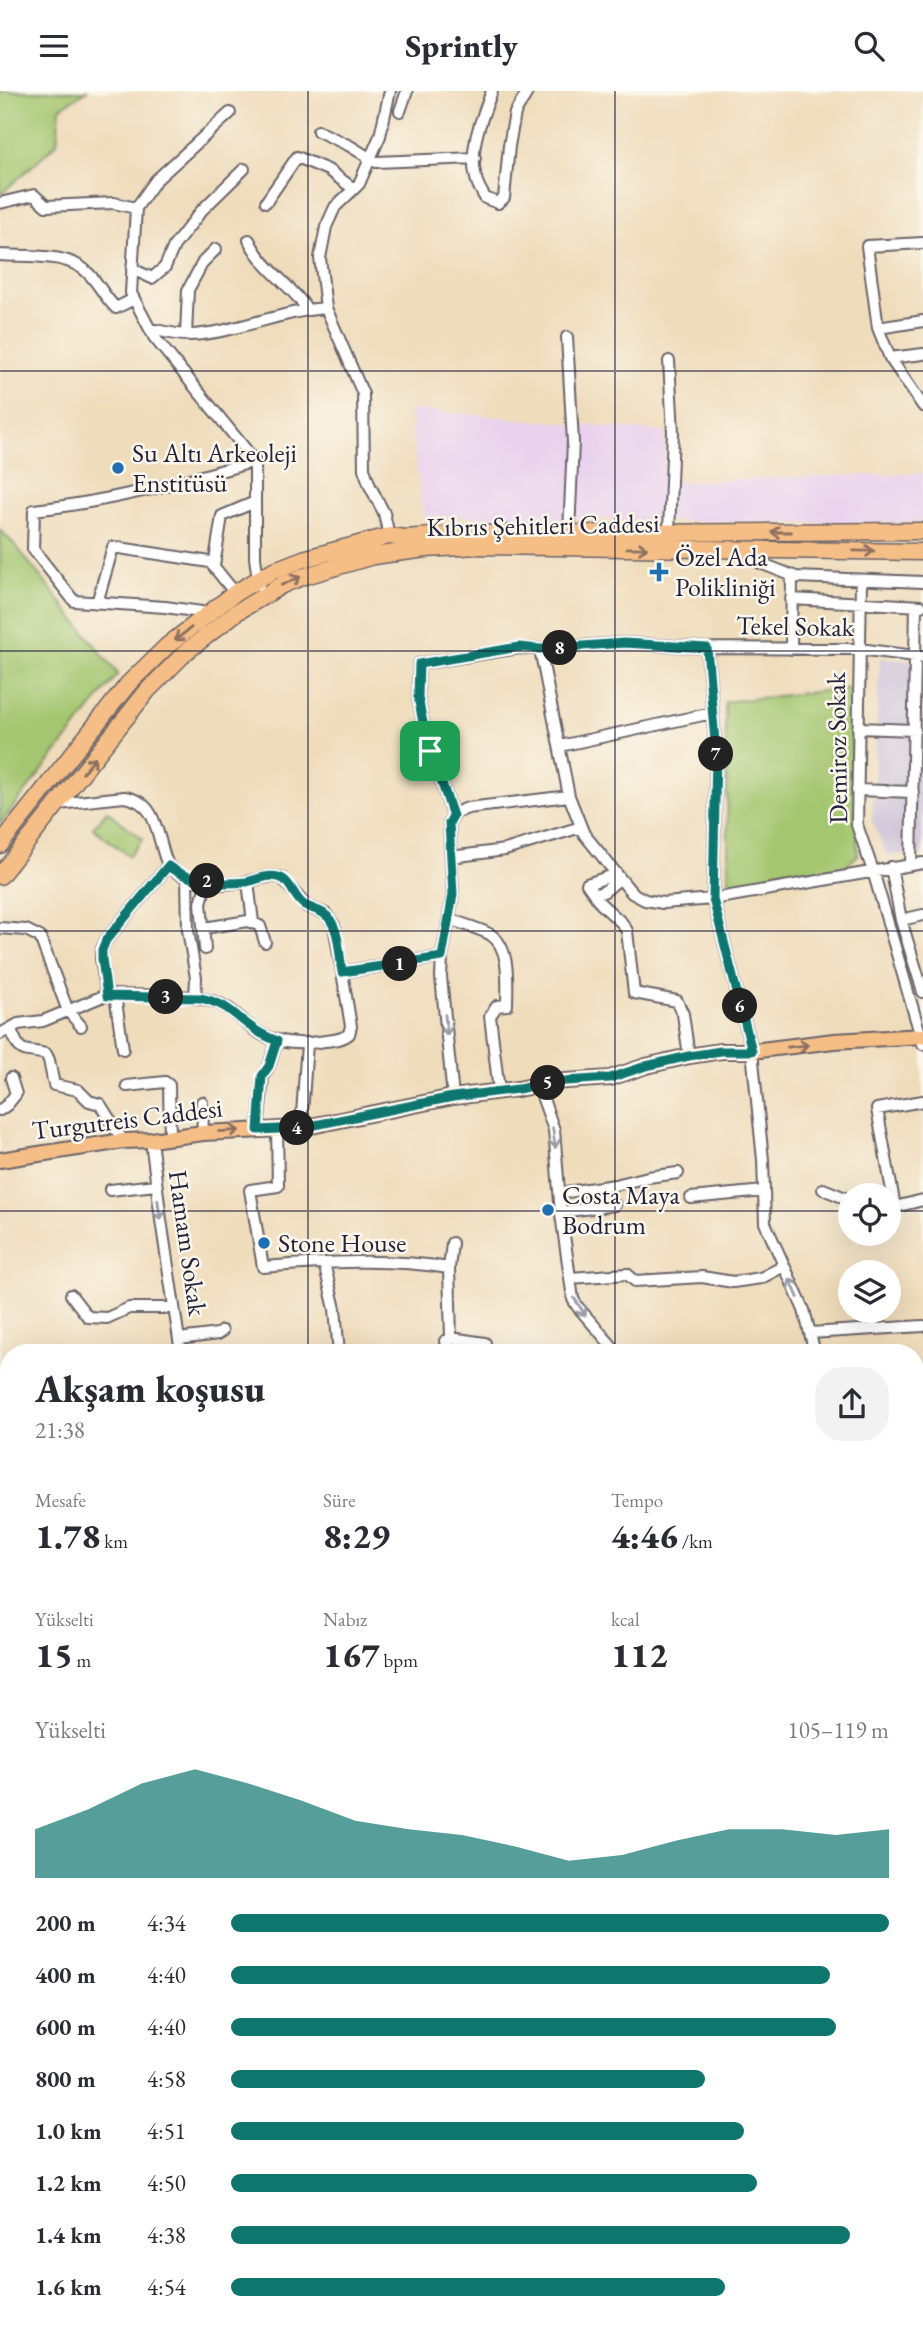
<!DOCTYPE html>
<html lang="tr">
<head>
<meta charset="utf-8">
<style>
  body { margin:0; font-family:"EB Garamond",serif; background:#f2f2f3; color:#2b2b33; height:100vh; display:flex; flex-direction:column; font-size:26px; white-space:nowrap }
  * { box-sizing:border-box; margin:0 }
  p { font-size:23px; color:#7c7c81 }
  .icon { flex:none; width:38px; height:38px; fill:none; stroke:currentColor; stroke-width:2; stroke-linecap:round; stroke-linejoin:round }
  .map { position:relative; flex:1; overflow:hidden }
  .drawer { position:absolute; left:0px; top:1253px; width:924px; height:989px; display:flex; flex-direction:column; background:#fff; border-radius:28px 28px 0 0; box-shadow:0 7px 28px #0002 }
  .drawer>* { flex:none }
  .buttons { position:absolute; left:838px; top:1092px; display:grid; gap:14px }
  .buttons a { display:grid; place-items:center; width:63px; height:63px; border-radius:50%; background:#fff; box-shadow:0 7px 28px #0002; font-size:35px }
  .pin { position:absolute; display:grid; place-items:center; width:60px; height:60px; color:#fff; margin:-30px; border-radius:14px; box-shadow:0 4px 10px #0006 }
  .km { position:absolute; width:35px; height:35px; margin:-18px; border-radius:50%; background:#222; color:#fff; font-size:19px; line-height:35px; text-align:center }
  .round { display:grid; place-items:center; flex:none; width:74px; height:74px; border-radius:28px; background:#f2f2f3 }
  .summary { display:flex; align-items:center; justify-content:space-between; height:119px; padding:0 35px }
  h1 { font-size:38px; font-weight:800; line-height:52px }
  .stats { display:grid; grid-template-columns:repeat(3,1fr); gap:10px; height:119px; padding:7px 35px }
  .stats div { display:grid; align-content:center }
  .stats b { font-size:35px; font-weight:800 }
  .stats small { font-size:19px; font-weight:400 }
  .stats p { font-size:19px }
  .chart { height:196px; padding:14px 35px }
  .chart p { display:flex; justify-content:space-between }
  .chart svg { width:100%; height:126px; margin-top:7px; fill:#0f766e; opacity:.7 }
  ul { padding:0 35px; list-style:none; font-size:23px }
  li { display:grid; grid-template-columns:112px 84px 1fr; align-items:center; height:52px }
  li i { height:18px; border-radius:9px; background:#0f766e }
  header { display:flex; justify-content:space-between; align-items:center; height:91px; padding:0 35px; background:#fff; font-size:32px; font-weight:800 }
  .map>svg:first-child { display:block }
  .built { fill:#e9d2ed }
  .industrial { fill:#c9bfd7 }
  .green { fill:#a4c66f; stroke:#637455; stroke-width:2 }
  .water { fill:#46acc5; stroke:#346780; stroke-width:2 }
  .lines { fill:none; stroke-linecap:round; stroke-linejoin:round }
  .ferry { stroke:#305972; stroke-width:2; stroke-dasharray:9 7; stroke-linecap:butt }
  .minor-casing { stroke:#6a6368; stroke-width:14 }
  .major-casing { stroke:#6a6368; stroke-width:18 }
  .highway-casing { stroke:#6a6368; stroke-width:19 }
  .minor { stroke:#fff; stroke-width:10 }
  .major { stroke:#f6be87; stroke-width:14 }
  .highway { stroke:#f6be87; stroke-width:16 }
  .oneway { stroke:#8c7061 }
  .oneway2 { stroke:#9c9ca7 }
  .route-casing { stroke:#fff; stroke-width:14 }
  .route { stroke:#0f766e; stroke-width:9 }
  .grid { fill:none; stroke:#22223b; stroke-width:2; stroke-opacity:0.55 }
  .poi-dot { fill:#1f6fb2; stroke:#fbf7ec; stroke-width:2.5 }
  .labels { text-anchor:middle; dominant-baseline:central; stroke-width:5; stroke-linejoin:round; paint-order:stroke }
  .poi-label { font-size:26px; fill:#22223b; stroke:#fbf7ec; text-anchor:start }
  .street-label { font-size:26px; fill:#22223b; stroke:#fbf7ec }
</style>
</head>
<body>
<header><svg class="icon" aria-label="menu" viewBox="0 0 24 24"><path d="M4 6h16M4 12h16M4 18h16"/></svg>Sprintly<svg class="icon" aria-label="search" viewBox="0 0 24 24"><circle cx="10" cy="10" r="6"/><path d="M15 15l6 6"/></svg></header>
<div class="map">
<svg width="923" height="2241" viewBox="0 0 923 2241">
  <rect width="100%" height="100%" fill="#fbf7ec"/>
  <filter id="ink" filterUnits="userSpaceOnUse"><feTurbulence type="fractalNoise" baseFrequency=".0143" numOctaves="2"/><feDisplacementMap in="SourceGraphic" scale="14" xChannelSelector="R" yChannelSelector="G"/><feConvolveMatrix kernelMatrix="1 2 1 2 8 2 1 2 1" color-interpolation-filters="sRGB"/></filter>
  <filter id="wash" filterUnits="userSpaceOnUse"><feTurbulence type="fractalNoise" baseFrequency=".00686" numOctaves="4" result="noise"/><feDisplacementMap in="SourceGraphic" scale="28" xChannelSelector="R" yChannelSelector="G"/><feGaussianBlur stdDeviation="1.57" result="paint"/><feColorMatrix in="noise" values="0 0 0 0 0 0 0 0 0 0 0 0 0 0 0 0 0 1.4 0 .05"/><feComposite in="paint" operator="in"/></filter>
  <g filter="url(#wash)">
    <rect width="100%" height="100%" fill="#efdcbb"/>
    <!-- built -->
    <path class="built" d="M409,318L665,341V391L923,382V432H784L423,425Z
      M915,1521L923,1528V1583L915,1591Z"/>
    <!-- industrial -->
    <path class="industrial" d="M880,567L923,571V763L887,764L872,729Z"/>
    <!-- green -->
    <path class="green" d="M0,0H86L60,17L57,52L0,104Z
      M0,439L15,454L118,583L0,733Z
      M848,597L858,764L838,782L729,793L725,611Z
      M107,720L143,748L129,765L93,737Z"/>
    <!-- water -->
    <path class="water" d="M9,1364V1783L0,1763V1368Z
      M923,1715V2241H0V1912L9,1906V2233H915V1719Z"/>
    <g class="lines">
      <!-- ferry -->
      <path class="ferry" d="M0,2141L9,2125
        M54,2241L55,2233
        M62,2241V2233"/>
    </g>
  </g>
  <g filter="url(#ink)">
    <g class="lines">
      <!-- minor casing -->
      <g class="minor-casing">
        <path id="minor" d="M492,0C482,27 468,57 476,87C477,94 482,101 485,107L498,112L504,107L509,55L515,22L528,0
          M400,20L407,0
          M230,22L156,89L136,117L131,202L154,246L255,370V467L259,494
          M318,40L350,55L376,71L475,67
          M266,111L297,66L328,79L354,98
          M0,112L34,104L46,115L114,112L136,117
          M249,149C262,177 290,193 307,218
          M923,152L867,155L878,237L890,267L923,315
          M0,164C27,166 69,161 89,183C99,193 105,207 116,217L134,208
          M132,178L152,187L165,176L174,155L202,119L244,78
          M878,237L923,230
          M150,238C162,240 176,244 188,244C233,243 279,220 326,217
          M186,244L188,199L203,171L216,158
          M567,246L573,351L569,442
          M890,267L923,263
          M669,270L673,341L669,441
          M389,445L384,422L370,395L364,378L363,303L326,217L320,167L326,136L335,116L359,93L380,45L390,0
          M747,458L755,470L796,486L923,491
          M214,475L222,425L255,411
          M861,490L857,734L873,780L923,953
          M791,508L921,515
          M97,512L113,456L210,471L235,502
          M209,522L165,516L74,510L33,458L34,419C108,411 183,391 255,370
          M707,557L716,662L713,808L752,960L763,1069L765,1132L804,1219L815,1262
          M540,558L569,705
          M791,558L792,485
          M858,637L915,639
          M560,655L712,622
          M857,699L913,701
          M58,713L124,706C155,710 156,738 164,763C166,769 167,774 171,777C190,794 227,795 250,790C261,788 271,783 282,787L306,815L326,823L334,834L342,881L442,866L453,803L449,732L455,722L468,717L569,705L584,743L632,802L645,809L663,812L713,808L923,772
          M453,725L425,642L418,606L419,573L519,557L540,558L624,552L707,557L859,558L923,566
          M451,766L505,759L581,736
          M911,774L916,515
          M891,776L901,829L923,901
          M617,783L587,793L601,813L622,832L627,840L634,902L677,910L683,923L689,965
          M187,786L188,839L196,887L195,907
          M248,791L253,831
          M595,804L605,800L620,787
          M449,828C459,832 484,839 491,844C511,857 507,894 507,914L497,915L490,925L499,1000
          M901,829L923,824
          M0,837L26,839L40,846L68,920L81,935
          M204,837L248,830L260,835L265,851
          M205,858L201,812L207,790
          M442,866L441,886L453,1006
          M115,904L123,958
          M107,905L101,868L102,858L106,849L168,775
          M11,939C22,965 20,957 46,963L49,969L54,994L78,999L89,1010L100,1013L123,1050
          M0,943L18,933L43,930L101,906L115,904C145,905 183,902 212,910C231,915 241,930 256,940C275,952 297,954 319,951C329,949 341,950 349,943L351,935L342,881
          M538,994L554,1039L561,1123L573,1208L577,1215L611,1254L613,1262
          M127,995L165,991L169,994L170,1047
          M202,1011L203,1042
          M0,1019L7,1014L16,1003L11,987
          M301,1037L307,953
          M277,1038L278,1095L250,1099L263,1176C325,1171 388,1167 449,1177L452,1152
          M258,1039L263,985L269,975L277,950
          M151,1049L161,1129L181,1262
          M823,1098L850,1109
          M110,1099L156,1094
          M560,1102L615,1094L648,1086L678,1082
          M691,1107L764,1100
          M889,1114L895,1116L923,1109
          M895,1116L877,1018L923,1010
          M561,1121L615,1114
          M324,1172L335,1218L339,1262
          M570,1187L627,1183L635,1190L702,1186L733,1191L761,1187L784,1175
          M71,1204L88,1226L107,1227L129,1217H174
          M810,1242L923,1235
          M451,1247L485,1252
          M179,1248L218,1243L222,1240
          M447,1262L445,1250H450L451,1247L449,1177
          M915,1503L923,1497
          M915,1513L923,1521
          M915,1615L923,1611
          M915,1637L918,1633
          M915,1683L923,1679
          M0,1871L3,1875L0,1886"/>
      </g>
      <!-- major casing -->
      <g class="major-casing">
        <path id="major" d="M0,1069L123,1050L151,1049L203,1042L301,1037L453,1006L518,998L552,991L610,987L646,975L689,965L721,960H752L834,950L923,945
          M0,1356L9,1353
          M915,1385L923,1375"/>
      </g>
      <!-- highway casing -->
      <g class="highway-casing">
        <path id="highway" d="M0,754L129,592L167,555L235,502L272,480L303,468L389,445L405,447L459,443L923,440
          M0,785L148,599L186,561L237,521L282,494L302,486L373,465L426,458L479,455L923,461"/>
      </g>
      <!-- minor -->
      <use href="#minor" class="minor"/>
      <!-- major -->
      <use href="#major" class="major"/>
      <!-- highway -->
      <use href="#highway" class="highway"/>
    </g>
    <!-- one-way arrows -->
    <defs><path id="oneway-shaft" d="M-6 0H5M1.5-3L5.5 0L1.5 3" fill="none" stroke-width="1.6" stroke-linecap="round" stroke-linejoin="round" transform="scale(1.75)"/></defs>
    <g class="oneway">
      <use href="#oneway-shaft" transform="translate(781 441) rotate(180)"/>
      <use href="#oneway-shaft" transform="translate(637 457) rotate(1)"/>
      <use href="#oneway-shaft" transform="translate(864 460) rotate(1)"/>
      <use href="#oneway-shaft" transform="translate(291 490) rotate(-24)"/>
      <use href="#oneway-shaft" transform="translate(183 543) rotate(142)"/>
      <use href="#oneway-shaft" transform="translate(89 674) rotate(-52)"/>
      <use href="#oneway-shaft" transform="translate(798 955) rotate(-6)"/>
      <use href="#oneway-shaft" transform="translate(229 1040) rotate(-3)"/>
    </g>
    <g class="oneway2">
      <use href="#oneway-shaft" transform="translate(446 934) rotate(84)"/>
      <use href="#oneway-shaft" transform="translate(554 1047) rotate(82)"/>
      <use href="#oneway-shaft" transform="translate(159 1119) rotate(83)"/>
      <use href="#oneway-shaft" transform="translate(794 1197) rotate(-114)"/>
      <use href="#oneway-shaft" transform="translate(580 1216) rotate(57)"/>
    </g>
  </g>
  <g class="lines" filter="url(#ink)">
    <!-- route casing -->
    <g class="route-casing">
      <path id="route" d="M624,552L707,557L716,662L713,808L752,960H721L689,965L646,975L610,987L552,991L518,998L453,1006L300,1037L258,1039L262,985L269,975L277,950C270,947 263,944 257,940C233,925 232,914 200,907L107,905L102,868V859L106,849L168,775C190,791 219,794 246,791C257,789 272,781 283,788C292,794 294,806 303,813C309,817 316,818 323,822C340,832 339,863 342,881L442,866L453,803L449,732L453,725L425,642L418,606L419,573L519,556L540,558Z"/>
    </g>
    <!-- route -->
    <use href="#route" class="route"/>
  </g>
  <!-- grid -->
  <path class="grid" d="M308,0V1262M615,0V1262M0,280H923M0,560H923M0,840H923M0,1120H850M889,1120H923M0,1401H9M915,1401H923M0,1681H9M915,1681H923M0,1961H9M915,1961H923M308,2233V2241M615,2233V2241"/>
  <!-- markers -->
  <g class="poi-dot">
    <circle cx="118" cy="377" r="7"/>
    <path d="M655.5 470.5h7v7h7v7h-7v7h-7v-7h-7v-7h7z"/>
    <circle cx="548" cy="1119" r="7"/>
    <circle cx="264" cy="1152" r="7"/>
  </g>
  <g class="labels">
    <!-- poi labels -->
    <g class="poi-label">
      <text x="132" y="362">Su Altı Arkeoleji<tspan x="132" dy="30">Enstitüsü</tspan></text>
      <text x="675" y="466">Özel Ada<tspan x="675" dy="30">Polikliniği</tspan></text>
      <text x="562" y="1104">Costa Maya<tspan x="562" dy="30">Bodrum</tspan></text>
      <text x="278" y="1152">Stone House</text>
    </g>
    <!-- street labels -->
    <g class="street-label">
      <text transform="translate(543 434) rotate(-1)">Kıbrıs Şehitleri Caddesi</text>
      <text transform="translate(795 535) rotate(1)">Tekel Sokak</text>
      <text transform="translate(837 657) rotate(-91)">Demiroz Sokak</text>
      <text transform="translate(127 1028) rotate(-7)">Turgutreis Caddesi</text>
      <text transform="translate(188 1152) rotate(82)">Hamam Sokak</text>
    </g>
  </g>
</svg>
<div class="buttons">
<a><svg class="icon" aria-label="locate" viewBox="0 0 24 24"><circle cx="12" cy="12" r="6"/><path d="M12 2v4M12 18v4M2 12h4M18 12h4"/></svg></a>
<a><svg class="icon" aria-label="layers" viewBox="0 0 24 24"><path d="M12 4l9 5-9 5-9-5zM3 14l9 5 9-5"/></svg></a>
</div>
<div class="pin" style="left:430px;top:660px;background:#1e9e55"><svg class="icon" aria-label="arrive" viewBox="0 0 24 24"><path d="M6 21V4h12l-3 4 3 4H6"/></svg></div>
<b class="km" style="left:400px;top:873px">1</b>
<b class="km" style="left:207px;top:790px">2</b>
<b class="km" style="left:166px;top:906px">3</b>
<b class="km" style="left:297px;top:1037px">4</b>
<b class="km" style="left:548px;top:992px">5</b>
<b class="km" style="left:740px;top:915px">6</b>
<b class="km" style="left:716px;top:663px">7</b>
<b class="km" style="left:560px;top:557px">8</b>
<section class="drawer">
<div class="summary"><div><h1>Akşam koşusu</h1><p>21:38</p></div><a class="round"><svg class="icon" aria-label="share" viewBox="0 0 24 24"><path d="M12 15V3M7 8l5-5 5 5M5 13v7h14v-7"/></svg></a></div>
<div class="stats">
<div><p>Mesafe</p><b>1.78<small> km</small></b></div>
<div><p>Süre</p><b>8:29</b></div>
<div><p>Tempo</p><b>4:46<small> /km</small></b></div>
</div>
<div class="stats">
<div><p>Yükselti</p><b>15<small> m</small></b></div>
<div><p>Nabız</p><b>167<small> bpm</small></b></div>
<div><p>kcal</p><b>112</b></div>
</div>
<div class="chart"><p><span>Yükselti</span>105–119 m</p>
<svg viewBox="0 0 160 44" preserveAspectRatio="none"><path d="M0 44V27L10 20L20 11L30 6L40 11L50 17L60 24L70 27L80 29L90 33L100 38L110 36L120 31L130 27L140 27L150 29L160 27V44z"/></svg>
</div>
<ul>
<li><b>200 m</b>4:34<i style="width:100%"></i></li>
<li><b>400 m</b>4:40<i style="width:91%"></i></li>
<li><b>600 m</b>4:40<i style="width:92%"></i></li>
<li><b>800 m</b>4:58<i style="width:72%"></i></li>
<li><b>1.0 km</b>4:51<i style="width:78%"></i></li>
<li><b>1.2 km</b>4:50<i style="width:80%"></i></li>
<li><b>1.4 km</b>4:38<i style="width:94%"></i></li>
<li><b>1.6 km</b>4:54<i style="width:75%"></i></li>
</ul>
</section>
</div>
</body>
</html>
